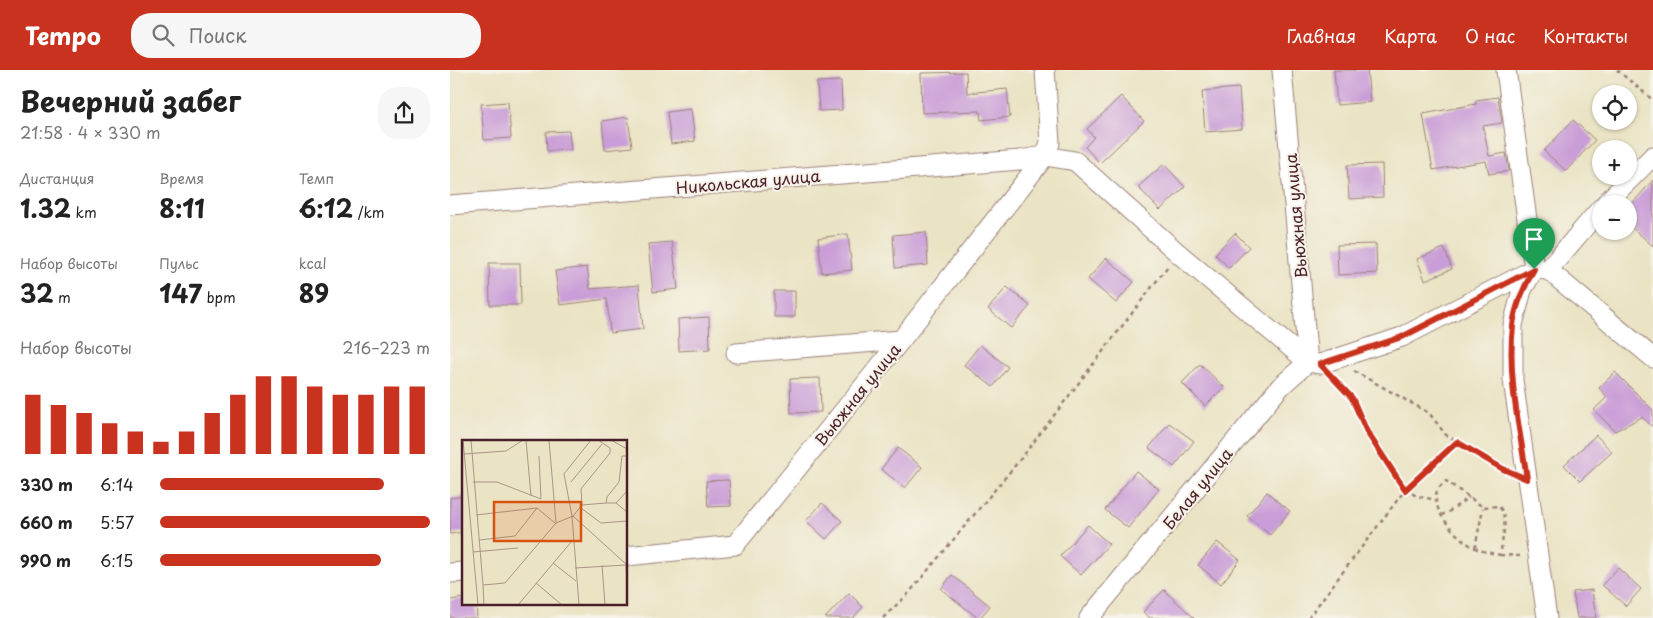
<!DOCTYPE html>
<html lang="ru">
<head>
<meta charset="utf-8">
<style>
  body { margin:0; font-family:"Playpen Sans",sans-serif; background:#f6f6f6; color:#222; height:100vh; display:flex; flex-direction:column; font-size:19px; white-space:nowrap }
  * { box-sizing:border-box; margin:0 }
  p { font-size:16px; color:#767676 }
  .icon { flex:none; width:28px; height:28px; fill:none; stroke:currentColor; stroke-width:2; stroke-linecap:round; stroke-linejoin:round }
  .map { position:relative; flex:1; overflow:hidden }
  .panel { display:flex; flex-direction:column; background:#fff; width:450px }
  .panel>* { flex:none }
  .buttons { position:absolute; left:1142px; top:15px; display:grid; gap:10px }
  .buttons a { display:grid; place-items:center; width:45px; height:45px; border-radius:50%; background:#fff; box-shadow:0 1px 4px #0004; font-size:25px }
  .pin { position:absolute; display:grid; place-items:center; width:42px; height:42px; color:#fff; margin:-51px -21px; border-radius:50% 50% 50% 0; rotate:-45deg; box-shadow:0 0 5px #0007 }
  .pin .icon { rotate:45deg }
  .round { display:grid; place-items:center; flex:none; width:52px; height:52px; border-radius:20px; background:#f6f6f6 }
  .overview { display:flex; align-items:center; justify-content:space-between; height:85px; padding:0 20px }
  h1 { font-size:28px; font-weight:700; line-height:38px }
  .metrics { display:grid; grid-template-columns:repeat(3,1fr); gap:8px; height:85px; padding:5px 20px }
  .metrics div { display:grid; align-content:center }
  .metrics b { font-size:25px; font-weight:700 }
  .metrics small { font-size:14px; font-weight:400 }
  .metrics p { font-size:14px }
  .chart { height:140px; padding:10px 20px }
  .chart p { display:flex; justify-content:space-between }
  .chart svg { width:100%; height:90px; margin-top:5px; stroke:#c8321e; stroke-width:6 }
  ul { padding:0 20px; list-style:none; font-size:16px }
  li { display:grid; grid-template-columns:80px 60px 1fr; align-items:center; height:38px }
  li i { height:12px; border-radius:6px; background:#c8321e }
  header { display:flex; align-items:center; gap:30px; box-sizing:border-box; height:70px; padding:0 25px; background:#c8321e; color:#fff }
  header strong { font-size:24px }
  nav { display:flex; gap:28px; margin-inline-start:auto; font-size:18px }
  .search { width:350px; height:45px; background:#f6f6f6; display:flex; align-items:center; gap:12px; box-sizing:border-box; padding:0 18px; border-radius:20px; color:#767676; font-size:19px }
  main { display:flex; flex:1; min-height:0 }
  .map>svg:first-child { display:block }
  .building { fill:#c99dd7 }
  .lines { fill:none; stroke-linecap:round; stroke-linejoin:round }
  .minor-casing { stroke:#9a8178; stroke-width:21 }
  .path { stroke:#9a8178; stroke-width:2.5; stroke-dasharray:4 4; stroke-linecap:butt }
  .minor { stroke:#fff; stroke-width:19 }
  .route-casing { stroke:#fff; stroke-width:10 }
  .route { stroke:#c8321e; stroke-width:6 }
  .labels { text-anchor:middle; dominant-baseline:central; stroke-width:4; stroke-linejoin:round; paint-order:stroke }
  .street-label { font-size:16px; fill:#4a1f2b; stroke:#f7f3e8 }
  .inset-road { fill:none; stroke:#aa9587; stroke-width:1 }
  .view { fill:#d8530f; fill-opacity:0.15; stroke:#d8530f; stroke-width:2.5 }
  .inset-edge { fill:none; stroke:#4a1f2b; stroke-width:2.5 }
</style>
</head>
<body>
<header>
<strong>Tempo</strong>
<div class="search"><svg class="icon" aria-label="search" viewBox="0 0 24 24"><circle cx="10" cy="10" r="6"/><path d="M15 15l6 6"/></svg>Поиск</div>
<nav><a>Главная</a><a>Карта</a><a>О нас</a><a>Контакты</a></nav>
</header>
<main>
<section class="panel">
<div class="overview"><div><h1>Вечерний забег</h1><p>21:58 · 4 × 330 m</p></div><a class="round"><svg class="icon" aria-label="share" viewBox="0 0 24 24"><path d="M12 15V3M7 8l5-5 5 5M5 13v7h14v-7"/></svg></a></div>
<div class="metrics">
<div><p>Дистанция</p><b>1.32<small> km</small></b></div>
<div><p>Время</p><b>8:11</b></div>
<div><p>Темп</p><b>6:12<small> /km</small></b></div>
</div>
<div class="metrics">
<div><p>Набор высоты</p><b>32<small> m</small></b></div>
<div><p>Пульс</p><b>147<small> bpm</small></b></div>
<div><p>kcal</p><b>89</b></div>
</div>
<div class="chart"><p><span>Набор высоты</span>216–223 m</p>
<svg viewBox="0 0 160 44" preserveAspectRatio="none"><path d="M5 44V15M15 44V20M25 44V24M35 44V29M45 44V33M55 44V38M65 44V33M75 44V24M85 44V15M95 44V6M105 44V6M115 44V11M125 44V15M135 44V15M145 44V11M155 44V11"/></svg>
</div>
<ul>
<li><b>330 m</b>6:14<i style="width:83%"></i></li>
<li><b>660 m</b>5:57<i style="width:100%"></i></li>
<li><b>990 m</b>6:15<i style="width:82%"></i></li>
</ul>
</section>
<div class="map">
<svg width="1203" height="548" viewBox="0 0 1203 548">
  <rect width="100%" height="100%" fill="#f7f3e8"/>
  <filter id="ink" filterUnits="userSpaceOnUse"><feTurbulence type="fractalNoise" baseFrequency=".02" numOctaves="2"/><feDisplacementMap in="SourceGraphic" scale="10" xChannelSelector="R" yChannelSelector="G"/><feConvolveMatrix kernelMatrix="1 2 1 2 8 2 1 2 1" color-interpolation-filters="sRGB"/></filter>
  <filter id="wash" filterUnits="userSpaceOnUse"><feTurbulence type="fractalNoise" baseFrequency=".0096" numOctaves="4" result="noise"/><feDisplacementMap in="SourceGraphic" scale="20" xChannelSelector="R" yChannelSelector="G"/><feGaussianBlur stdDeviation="1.12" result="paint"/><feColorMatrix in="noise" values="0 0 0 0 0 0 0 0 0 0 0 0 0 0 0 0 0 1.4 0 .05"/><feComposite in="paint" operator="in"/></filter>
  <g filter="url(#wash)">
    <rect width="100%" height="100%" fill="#eae3c4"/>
    <g id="blocks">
      <!-- building -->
      <path class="building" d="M884,0H917L920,32L887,35Z
        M516,2L517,23L557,19L560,47L531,50L530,41L472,43L471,3Z
        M391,11L392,40L369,41L367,12Z
        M789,18L792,59L755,62L752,21Z
        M671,26L694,51L650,93L635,77L644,67L637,59Z
        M1048,27L1052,53L1033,56L1039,86L1056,83L1059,101L1039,104L1036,91L983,100L973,44L1026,34V30Z
        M58,32L61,68L34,70L31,34Z
        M241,39L245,71L221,74L217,42Z
        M178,47L182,77L155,80L152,51Z
        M1123,50L1145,70L1116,101L1094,81Z
        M119,61L121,80L97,81L96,62Z
        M714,94L735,117L710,140L688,117Z
        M932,94L933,127L899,129L897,95Z
        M1203,110V176L1179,155V137Z
        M476,162L478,195L445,198L443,165Z
        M785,163L799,177L779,198L765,184Z
        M398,164L402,200L372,203L368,168Z
        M222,172L228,219L203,222L198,174Z
        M926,174L927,203L888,205L887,175Z
        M994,178L1002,199L975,210L967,189Z
        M656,188L684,212L666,233L638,209Z
        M39,193H70L71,235H40Z
        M137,197L140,219L189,215L193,259L160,263L157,229L110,235L105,201Z
        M557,217L580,236L561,258L538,239Z
        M324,221H345V247H324Z
        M259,247L260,279L229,281L228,249Z
        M530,275L558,297L543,317L514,295Z
        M750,294L774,317L755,336L732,313Z
        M1165,302L1203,340V357L1192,347L1165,361L1144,340L1157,327L1149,318Z
        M370,308L371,342L341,343L340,309Z
        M719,353L744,371L724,397L699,378Z
        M1146,365L1162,382L1130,411L1114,395Z
        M448,378L472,397L455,418L431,399Z
        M686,401L709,419L678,458L655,440Z
        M279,410L281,436L258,437L256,411Z
        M817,422L840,441L820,465L797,446Z
        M14,426V462L0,464V428Z
        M372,433L392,451L376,469L356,451Z
        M638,455L659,474L631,505L610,486Z
        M767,472L790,490L771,514L748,495Z
        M1168,498L1191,519L1176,536L1152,515Z
        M502,505L540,536L530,548H528L491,519Z
        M714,520L744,548H700L693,542Z
        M1142,520L1146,548H1127L1123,522Z
        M399,523L413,537L403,548H375Z
        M14,528V534H26L27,548H0V530Z"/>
    </g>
  </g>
  <g filter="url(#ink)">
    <use href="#blocks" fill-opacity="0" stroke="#9a8178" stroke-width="1"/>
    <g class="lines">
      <!-- minor casing -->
      <g class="minor-casing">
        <path id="minor" d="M832,0L858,292
          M1056,0L1084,199L1072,220L1063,255V310L1097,548
          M1155,134L1203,86
          M0,135L570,90L595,86L625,91L728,183L858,292L870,294L952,267L1084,199L1098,200L1203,288
          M1098,200L1151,138
          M286,283L451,270
          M176,486L285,475L451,270L595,86L600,73L595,0
          M0,503L14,502
          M639,548L830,317L858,292"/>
      </g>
      <!-- path -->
      <path class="path" d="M1167,0L1203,30
        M904,301L979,343L996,365L1059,401
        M881,307L902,328L917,362L955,420L967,426L986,430
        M991,445L997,443L1019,427
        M1025,478L1033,438
        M1051,485C1042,483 1033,482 1025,478C1009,470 977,438 988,419C990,416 994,413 996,411L1033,437L1049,436C1060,452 1051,466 1051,485L1071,486
        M433,548L459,523L573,386L718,196
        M858,548L955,420L1007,372"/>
      <!-- minor -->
      <use href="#minor" class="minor"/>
    </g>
  </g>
  <g class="lines" filter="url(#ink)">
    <!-- route casing -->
    <g class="route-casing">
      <path id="route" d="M1084,199C1074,217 1065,236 1063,256C1057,307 1070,359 1077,409L1053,399L1007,372L955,420L917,362L902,328L870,294L952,267Z"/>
    </g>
    <!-- route -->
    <use href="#route" class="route"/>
  </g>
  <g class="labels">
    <!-- street labels -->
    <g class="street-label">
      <text transform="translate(298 111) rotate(-5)">Никольская улица</text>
      <text transform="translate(845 146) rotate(-95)">Вьюжная улица</text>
      <text transform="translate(407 324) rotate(-51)">Вьюжная улица</text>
      <text transform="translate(747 418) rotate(-51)">Белая улица</text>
    </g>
  </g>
  <!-- overview -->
  <g transform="translate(12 370)">
    <rect width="165" height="165" fill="#eae3c4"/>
    <path class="inset-road" d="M1,0L16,165M9,0L21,145M64,0L69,56M87,0L94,83M149,0L165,9M2,14L44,11L61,0M11,42H35L79,59L77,16M109,42L140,4M144,63H154L165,72M154,63L165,51M120,65L144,63L145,57L157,42L160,16H165M75,68L93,83M119,68L139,83L165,81M14,75L75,68M111,76L120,65L119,49L148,13V8L136,0M94,83L111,76L165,125M17,100L53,96L75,68M11,112L56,108M91,123L114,141M140,125L143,165M113,128L164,125L165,146M74,143L100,165M22,165L21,145L43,143L94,83M56,165L110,101M117,165L110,76L102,34L129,0"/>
    <path class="view" d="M32,62H119V101H32Z"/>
    <rect width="165" height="165" class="inset-edge"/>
  </g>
</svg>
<div class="buttons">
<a><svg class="icon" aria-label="locate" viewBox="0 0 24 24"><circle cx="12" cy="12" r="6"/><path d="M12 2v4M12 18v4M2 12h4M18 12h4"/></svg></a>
<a>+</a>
<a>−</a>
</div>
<div class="pin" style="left:1084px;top:199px;background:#1e9e55"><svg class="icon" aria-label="arrive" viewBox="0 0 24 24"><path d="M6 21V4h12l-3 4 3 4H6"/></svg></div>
</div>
</main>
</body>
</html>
